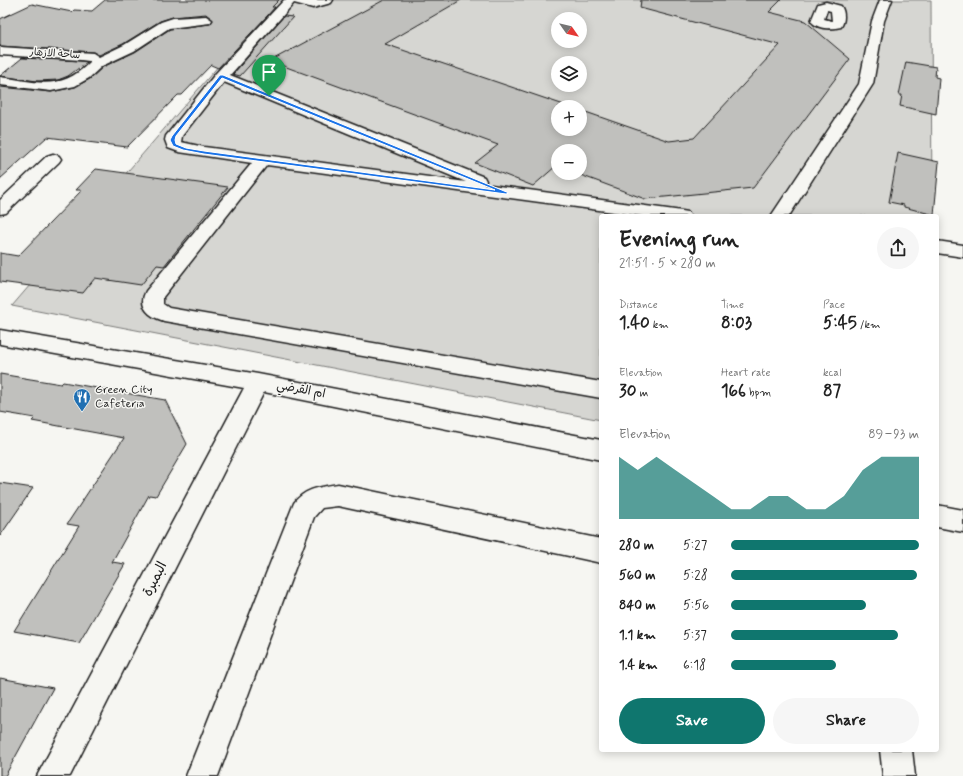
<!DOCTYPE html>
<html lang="en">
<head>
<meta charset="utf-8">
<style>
  body { margin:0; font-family:Mynerve,"Playpen Sans Arabic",sans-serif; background:#f6f6f6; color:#222; height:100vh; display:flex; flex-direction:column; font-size:15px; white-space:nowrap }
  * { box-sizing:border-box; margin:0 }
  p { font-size:13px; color:#767676 }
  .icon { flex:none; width:22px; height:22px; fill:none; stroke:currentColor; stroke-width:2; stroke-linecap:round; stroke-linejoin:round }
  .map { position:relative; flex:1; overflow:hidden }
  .sheet { position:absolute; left:599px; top:214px; width:340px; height:538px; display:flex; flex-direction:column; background:#fff; border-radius:4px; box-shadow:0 2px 10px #0003 }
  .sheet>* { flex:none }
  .needle { width:26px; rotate:124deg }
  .controls { position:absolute; left:551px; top:12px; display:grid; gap:8px }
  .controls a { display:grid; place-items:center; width:36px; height:36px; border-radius:50%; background:#fff; box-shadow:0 2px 10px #0003; font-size:20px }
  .pin { position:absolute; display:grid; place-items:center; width:34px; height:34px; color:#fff; margin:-41px -17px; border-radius:50% 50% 50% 0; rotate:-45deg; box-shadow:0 0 4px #0007 }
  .pin .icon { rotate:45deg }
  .round { display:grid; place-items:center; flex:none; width:42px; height:42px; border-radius:21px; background:#f6f6f6 }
  .overview { display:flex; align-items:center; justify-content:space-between; height:68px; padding:0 20px }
  h1 { font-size:22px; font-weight:800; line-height:30px }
  .metrics { display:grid; grid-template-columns:repeat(3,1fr); gap:6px; height:68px; padding:4px 20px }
  .metrics div { display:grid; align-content:center }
  .metrics b { font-size:17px; font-weight:800 }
  .metrics small { font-size:11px; font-weight:400 }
  .metrics p { font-size:11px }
  .chart { height:112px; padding:8px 20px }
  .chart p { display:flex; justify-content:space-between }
  .chart svg { width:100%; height:72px; margin-top:4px; fill:#0f766e; opacity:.7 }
  .cta { display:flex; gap:8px; margin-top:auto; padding:8px 20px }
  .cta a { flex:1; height:46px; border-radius:24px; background:#0f766e; color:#fff; font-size:16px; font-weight:800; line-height:46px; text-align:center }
  .cta a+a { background:#f6f6f6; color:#222 }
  ul { padding:0 20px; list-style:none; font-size:13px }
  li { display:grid; grid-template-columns:64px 48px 1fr; align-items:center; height:30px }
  li i { height:10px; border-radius:5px; background:#0f766e }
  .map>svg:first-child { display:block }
  .green { fill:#d6d6d2; stroke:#797977; fill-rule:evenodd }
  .building { fill:#c0c0bd; stroke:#1c1c1c }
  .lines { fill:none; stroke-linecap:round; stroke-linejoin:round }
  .minor-casing { stroke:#1c1c1c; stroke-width:3 }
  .minor { fill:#f6f6f2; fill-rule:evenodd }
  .route { fill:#1a73e8; stroke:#fff; fill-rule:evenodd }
  .labels { text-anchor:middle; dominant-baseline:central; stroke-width:3; stroke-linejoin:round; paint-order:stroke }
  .far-street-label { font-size:10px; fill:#1c1c1c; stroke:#f6f6f2 }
  .poi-label { font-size:12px; fill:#1c1c1c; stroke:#f6f6f2; text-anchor:start }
  .street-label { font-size:12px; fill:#1c1c1c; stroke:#f6f6f2 }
  .near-street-label { font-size:14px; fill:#1c1c1c; stroke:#f6f6f2 }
</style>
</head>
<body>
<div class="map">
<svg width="963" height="776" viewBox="0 0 963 776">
  <rect width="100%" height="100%" fill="#f6f6f2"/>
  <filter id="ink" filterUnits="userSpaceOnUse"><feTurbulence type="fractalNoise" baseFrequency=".025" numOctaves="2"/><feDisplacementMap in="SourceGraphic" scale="8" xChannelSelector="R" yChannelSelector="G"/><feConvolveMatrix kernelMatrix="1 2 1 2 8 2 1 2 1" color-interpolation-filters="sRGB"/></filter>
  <g filter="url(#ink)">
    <!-- green -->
    <path class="green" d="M275,0H931L932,216H601V420L12,306ZM558,19H580V41H558ZM558,63H580V85H558ZM558,107H580V129H558ZM558,151H580V173H558Z"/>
    <!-- building -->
    <path class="building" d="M105,0H279L272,7H275L268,15L218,68L211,65L182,95H178L127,147L47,137L0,179V87L51,92L75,87L90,79L103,67L135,52L170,29L210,24L213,20L206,14L173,17L160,21L123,44L99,55L93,52L0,46V19L32,4L72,12L74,10L92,11Z
      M384,0H461L385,44L570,107H558V129H580V110L669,141L694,138L780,45L640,8L641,0H781L769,12L805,21L850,59L753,188L645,199L575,173H580V151H558V167L556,166L533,186L475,163L498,145L270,61Z
      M284,16L293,17L240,76L233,74Z
      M22,58L81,61L87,62L68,76L58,80L37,81L0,76Z
      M906,62L936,67L935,77L939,78L936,114L900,106L902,95H899Z
      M898,153L939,162L934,215L904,207V205L889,202Z
      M96,169L228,187L164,266L157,265L141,285L95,278L83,293L0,282V253L18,256L82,190H76Z
      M0,374L61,384L63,382L165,400L187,444L156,496L149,495L112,562L125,564L79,643L14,631L79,526L67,524L124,438L32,421L35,418L0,412Z
      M0,483L33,488L0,536Z
      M0,678L53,688L5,776H0Z"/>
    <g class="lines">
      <!-- minor casing -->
      <g class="minor-casing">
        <path id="minor" d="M284,0H333L331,3L313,8L294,3L230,75L484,177L486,181L484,184L682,211L688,212L691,216H643L267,165L163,297V304L169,308L601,382V398L164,321C150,317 137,307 146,291L252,163L179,152L168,148L165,140L166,136L216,73ZM224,82L466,182L204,147L181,142L182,136Z
          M880,0H892L884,21L873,84L789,216H771L859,84L872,21Z
          M826,2L841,6C845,12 845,21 841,27C832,29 818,30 811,21L818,4ZM827,10L831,11L832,21L824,19Z
          M206,16L212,20L210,23L169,28L134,51L102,66L89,78L75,86L51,91L0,85V77C37,82 61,92 90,62L89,61L81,60L0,55V47L93,53L99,57L124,45L161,22L173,18Z
          M53,154L59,156L61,159L59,162L6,213L0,214V200L47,156Z
          M937,241L963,245V257L937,253Z
          M0,330L258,374L601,440V460L264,392L70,776H37L244,388L0,344Z
          M338,484L601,539V563L338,506L322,508L314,517L218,776H186L294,503C305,488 321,487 338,484Z
          M937,505L963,510V532L937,527Z
          M880,750H912L915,776H883Z"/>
      </g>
      <!-- minor -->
      <use href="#minor" class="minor"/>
    </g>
  </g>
  <!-- route -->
  <path class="route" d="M220,75H223L509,193L506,194L204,154L183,150L173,146L170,140L172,136ZM222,78L495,190L204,151L186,148L176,144L175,140L176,136Z"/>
  <!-- icons -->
  <defs>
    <g id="restaurant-pin" transform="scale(0.9)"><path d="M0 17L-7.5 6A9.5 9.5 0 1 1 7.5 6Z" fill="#1f6fb2" stroke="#f6f6f2"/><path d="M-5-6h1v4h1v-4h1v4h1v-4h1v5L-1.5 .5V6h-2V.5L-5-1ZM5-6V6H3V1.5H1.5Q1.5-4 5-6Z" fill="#fff"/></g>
  </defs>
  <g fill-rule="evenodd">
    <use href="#restaurant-pin" x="82" y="397"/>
  </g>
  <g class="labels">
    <!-- far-street labels -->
    <g class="far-street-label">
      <text transform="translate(55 54) rotate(4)">ساحة الازهار</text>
    </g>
    <!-- poi labels -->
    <g class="poi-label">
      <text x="95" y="390">Green City<tspan x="95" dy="14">Cafeteria</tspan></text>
    </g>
    <!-- street labels -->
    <g class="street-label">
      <text transform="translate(301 390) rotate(11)">ام القرضي</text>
    </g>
    <!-- near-street labels -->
    <g class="near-street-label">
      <text transform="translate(155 579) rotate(-63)">البمبرة</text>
    </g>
  </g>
</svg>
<div class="controls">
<a><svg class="needle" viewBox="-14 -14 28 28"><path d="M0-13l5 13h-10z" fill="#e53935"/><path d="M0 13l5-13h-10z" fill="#767676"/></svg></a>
<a><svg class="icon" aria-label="layers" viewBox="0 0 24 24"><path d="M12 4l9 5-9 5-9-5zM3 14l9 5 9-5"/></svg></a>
<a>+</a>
<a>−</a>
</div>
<div class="pin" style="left:269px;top:96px;background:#1e9e55"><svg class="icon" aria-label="arrive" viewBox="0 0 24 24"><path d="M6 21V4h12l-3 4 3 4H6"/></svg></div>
<section class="sheet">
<div class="overview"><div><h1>Evening run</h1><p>21:51 · 5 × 280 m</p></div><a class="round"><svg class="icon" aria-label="share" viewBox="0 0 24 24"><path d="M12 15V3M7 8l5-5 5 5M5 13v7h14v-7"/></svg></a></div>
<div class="metrics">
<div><p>Distance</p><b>1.40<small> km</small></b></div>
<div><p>Time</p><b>8:03</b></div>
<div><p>Pace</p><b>5:45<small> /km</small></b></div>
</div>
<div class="metrics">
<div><p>Elevation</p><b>30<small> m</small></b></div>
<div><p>Heart rate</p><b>166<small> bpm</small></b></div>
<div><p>kcal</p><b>87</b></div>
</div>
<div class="chart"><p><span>Elevation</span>89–93 m</p>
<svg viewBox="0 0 160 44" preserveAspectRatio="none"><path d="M0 44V6L10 14L20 6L30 14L40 22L50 30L60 38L70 38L80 30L90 30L100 38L110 38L120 30L130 14L140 6L150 6L160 6V44z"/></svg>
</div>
<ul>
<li><b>280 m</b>5:27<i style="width:100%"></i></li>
<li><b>560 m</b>5:28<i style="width:99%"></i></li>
<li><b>840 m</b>5:56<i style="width:72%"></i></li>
<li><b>1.1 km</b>5:37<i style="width:89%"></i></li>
<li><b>1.4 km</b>6:18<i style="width:56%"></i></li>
</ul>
<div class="cta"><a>Save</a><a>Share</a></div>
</section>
</div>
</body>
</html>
